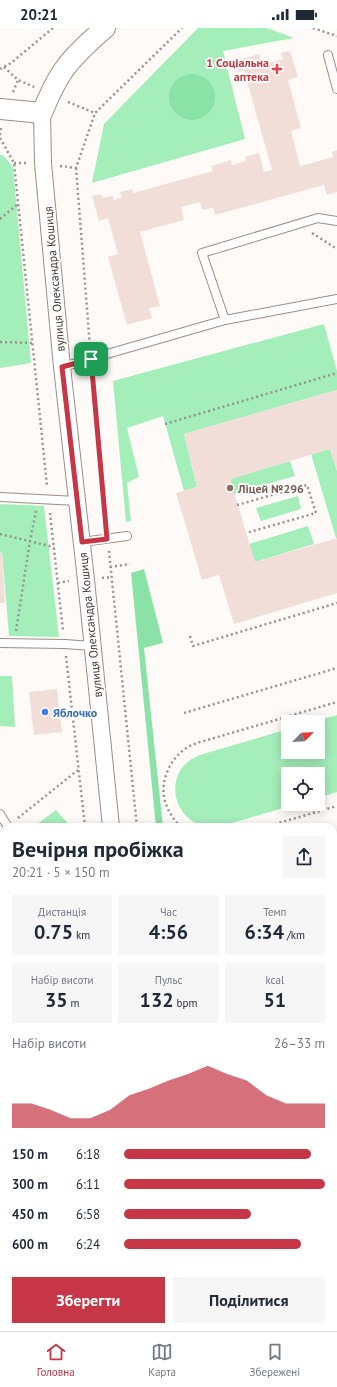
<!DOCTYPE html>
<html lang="uk">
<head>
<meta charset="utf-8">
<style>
  body { margin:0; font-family:"PT Sans",sans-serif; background:#f6f6f7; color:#1f2937; height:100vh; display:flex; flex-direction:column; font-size:15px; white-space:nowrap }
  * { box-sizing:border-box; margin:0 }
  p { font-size:13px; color:#747a83 }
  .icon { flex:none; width:22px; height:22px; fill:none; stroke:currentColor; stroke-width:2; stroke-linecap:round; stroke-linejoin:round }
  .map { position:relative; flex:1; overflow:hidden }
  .sheet { position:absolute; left:0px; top:795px; width:337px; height:508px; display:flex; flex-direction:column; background:#fff; border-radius:12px 12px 0 0; box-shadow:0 2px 10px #0003 }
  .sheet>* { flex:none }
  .needle { width:26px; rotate:65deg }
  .buttons { position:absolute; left:281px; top:687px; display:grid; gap:8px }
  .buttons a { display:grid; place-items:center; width:44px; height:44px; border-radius:0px; background:#fff; box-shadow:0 2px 10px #0003; font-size:20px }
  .pin { position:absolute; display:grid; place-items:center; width:34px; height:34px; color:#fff; margin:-17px; border-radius:8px; box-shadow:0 2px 6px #0006 }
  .round { display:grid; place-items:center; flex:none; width:42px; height:42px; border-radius:0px; background:#f6f6f7 }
  .headline { display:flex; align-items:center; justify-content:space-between; height:68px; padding:0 12px }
  h1 { font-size:22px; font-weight:600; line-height:30px }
  .figures { display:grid; grid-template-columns:repeat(3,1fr); gap:6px; height:68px; padding:4px 12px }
  .figures div { display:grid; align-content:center; border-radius:0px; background:#f6f6f7; text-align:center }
  .figures b { font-size:20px; font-weight:600 }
  .figures small { font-size:11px; font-weight:400 }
  .figures p { font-size:11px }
  .chart { height:112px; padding:8px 12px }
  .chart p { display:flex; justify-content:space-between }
  .chart svg { width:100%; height:72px; margin-top:4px; fill:#c63646; opacity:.7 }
  .action { display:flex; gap:8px; margin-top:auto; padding:8px 12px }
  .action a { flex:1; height:46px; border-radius:0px; background:#c63646; color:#fff; font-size:16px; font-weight:600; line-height:46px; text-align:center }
  .action a+a { background:#f6f6f7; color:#1f2937 }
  ul { padding:0 12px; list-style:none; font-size:13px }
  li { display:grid; grid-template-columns:64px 48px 1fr; align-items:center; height:30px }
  li i { height:10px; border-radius:5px; background:#c63646 }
  .status { display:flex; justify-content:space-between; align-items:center; height:28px; padding:0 20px; background:#fff; direction:ltr }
  .status svg { height:11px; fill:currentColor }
  .dock { display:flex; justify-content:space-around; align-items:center; height:56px; border-top:1px solid #e0e1e3; background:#fff; font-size:11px; color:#747a83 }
  .dock a { display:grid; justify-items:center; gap:2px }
  .dock .selected { color:#c63646 }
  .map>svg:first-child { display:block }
  .green { fill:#a4eeba }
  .forest { fill:#8ae2a6 }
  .building { fill:#f2ded8 }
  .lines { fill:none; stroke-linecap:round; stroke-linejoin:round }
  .service-casing { stroke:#9d8d85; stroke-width:10 }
  .minor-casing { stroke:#9d8d85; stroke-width:18 }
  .tertiary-casing { stroke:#9d8d85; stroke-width:22 }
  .path { stroke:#989390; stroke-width:2.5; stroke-dasharray:2 3; stroke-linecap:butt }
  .service { stroke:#fff; stroke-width:8 }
  .minor { stroke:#fff; stroke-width:16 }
  .tertiary { stroke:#fff; stroke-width:20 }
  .route-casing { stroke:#fff; stroke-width:8 }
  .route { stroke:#c63646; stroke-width:5 }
  .health-dot { fill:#e0444e; stroke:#fff; stroke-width:1.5 }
  .education-dot { fill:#8d6e63; stroke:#fff; stroke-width:1.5 }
  .shop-dot { fill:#3f7fe0; stroke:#fff; stroke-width:1.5 }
  .labels { text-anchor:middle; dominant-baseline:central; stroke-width:3.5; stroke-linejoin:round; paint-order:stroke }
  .health-label { font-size:12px; font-weight:bold; fill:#be3a42; stroke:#fff; text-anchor:end }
  .street-label { font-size:12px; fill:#403936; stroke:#fff }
  .education-label { font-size:12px; font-weight:bold; fill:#785e54; stroke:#fff; text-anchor:start }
  .shop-label { font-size:12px; font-weight:bold; fill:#366cbe; stroke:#fff; text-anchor:start }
</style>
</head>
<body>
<div class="status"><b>20:21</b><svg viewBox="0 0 49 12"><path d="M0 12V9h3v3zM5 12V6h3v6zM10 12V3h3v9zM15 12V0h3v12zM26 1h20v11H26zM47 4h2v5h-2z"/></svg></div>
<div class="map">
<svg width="337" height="1303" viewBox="0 0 337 1303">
  <rect width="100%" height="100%" fill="#fefaf8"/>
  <!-- green -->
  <path class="green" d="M198,0H267L294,10L223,23L245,111L92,155L104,96Z
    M0,127H3L13,139L31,335L0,340Z
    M324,296L337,343V362L184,406L197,459L184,463L163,388L127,400L139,449L127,455L131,493L126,494L113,353Z
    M330,421L337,443V510H336L311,426Z
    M290,433L295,448L234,466L230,451Z
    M298,468L301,481L261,493L256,480Z
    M0,476L44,478L59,609L9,608L2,524H0Z
    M308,498L314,516L255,534L249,516Z
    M0,648H12L15,699L0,698Z
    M337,687V764L318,770V746H288V776H297L218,799C210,799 202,799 194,794C172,781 168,749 189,733C192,730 197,729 200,727L288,701V724H318V694H312Z
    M56,782L71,799H33Z
    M337,970V990L333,991V972Z
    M337,1006V1022L333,1023V1008Z
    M337,1042V1062L333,1063V1043Z
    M337,1187V1225L333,1226V1189Z
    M196,1299H222L211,1303H196Z"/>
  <!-- forest -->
  <path class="forest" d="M169 69a23 23 0 1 1 46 0a23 23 0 1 1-46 0Z
    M144,541L163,615L144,620L163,799H156L131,545Z"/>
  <!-- building -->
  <path class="building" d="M290,23L298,49L288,52L301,100L291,103L300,138L333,129L332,124L337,122V164L327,167L324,157L215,187L213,180L202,182L200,174L181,179L184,192L140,204L160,278L149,280L152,290L127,297L108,229L118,226L108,190L99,193L92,168L101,166L102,170L112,168L114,172L122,169L120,164L132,161L133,165L213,143L211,138L231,132L232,137L246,133L245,129L259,125L264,144L272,142L244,42L239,44L235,33L259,26L262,37L283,31L281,25Z
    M337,362V442L330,421L230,451L255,534L337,510V565L234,596L219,547L202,552L176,465L197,459L184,406Z
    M0,524H2L5,575H0Z
    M57,661L62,704L34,707L29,664Z
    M0,840L4,846V1137H3L0,1104Z
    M337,915V970L333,972V916Z
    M337,1062V1124L333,1126V1063Z
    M337,1225V1260L333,1261V1226Z
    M222,1299H247L248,1303H210Z"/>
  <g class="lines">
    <!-- service casing -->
    <g class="service-casing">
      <path id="service" d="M328,27L337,61
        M225,292L202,225L318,190L337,193
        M62,339L225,292L337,271
        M0,469L77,473
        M82,514L127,508
        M0,615L65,616L92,618
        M0,786L8,799
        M333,1183L337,1182
        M333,1288L337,1286
        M0,1295L7,1303
        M285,1303L298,1299"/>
    </g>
    <!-- minor casing -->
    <g class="minor-casing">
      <path id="minor" d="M42,85L43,135L62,339L86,552L111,799
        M162,1299L163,1303"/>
    </g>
    <!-- tertiary casing -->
    <g class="tertiary-casing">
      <path id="tertiary" d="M0,81L42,85C48,70 54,56 63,43C74,27 90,13 105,0"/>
    </g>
    <!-- path -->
    <path class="path" d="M313,0L337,8
      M4,39L18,52L34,59
      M0,41L11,35L53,0
      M13,64L18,52
      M68,74L95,85
      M0,107L1,99
      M0,110L14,135L47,458
      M14,135H26
      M60,138L76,140L95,85L182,0
      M76,140L90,319
      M0,191L18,176
      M312,205L337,221
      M0,314L33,315
      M92,344L106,498
      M165,396L337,345
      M237,477L307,457L316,485L246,505
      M50,485L63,603
      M0,506L54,519
      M109,523L137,799
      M110,539L130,536
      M102,550L111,549
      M58,555L69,553
      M16,603L30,513L36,483
      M190,608L193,618L337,575
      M66,628L85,799
      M184,685L337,640
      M18,790L78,742
      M181,799C174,792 169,785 166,776C158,755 170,728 190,718C194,716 199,714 204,713L337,674
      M265,799L337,778
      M333,901L337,899
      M333,1000L337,999
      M333,1032L337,1030
      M333,1129L337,1128
      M0,1225L4,1250
      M136,1299V1303
      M192,1299V1303
      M321,1299L322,1303"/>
    <!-- service -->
    <use href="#service" class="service"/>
    <!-- minor -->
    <use href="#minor" class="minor"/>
    <!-- tertiary -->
    <use href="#tertiary" class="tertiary"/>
  </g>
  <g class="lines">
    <!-- route casing -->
    <g class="route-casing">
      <path id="route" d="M91,331L107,511L82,514L62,339Z"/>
    </g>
    <!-- route -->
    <use href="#route" class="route"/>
  </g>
  <!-- markers -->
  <path class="health-dot" d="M275 35h4v4h4v4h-4v4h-4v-4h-4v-4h4z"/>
  <circle class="education-dot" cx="230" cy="460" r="4"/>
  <circle class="shop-dot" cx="45" cy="684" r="4"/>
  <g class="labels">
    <!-- health labels -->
    <g class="health-label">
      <text x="269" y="34">1 Соціальна<tspan x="269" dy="14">аптека</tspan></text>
    </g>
    <!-- street labels -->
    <g class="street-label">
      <text transform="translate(54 251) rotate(-95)">вулиця Олександра Кошиця</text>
      <text transform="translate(90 597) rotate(-96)">вулиця Олександра Кошиця</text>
    </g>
    <!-- education labels -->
    <g class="education-label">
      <text x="238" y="460">Ліцей №296</text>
    </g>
    <!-- shop labels -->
    <g class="shop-label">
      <text x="53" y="684">Яблочко</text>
    </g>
  </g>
</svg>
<div class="buttons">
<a><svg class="needle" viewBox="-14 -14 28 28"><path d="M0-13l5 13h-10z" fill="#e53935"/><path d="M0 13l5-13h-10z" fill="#747a83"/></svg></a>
<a><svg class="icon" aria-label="locate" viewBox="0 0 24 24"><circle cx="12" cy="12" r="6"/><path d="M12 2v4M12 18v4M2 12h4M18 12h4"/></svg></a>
</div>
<div class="pin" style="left:91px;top:331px;background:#1e9e55"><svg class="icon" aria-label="arrive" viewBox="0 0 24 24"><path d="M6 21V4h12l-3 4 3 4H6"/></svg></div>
<section class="sheet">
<div class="headline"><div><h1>Вечірня пробіжка</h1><p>20:21 · 5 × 150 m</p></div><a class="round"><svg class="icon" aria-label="share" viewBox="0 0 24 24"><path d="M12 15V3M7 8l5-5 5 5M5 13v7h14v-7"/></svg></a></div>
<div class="figures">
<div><p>Дистанція</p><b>0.75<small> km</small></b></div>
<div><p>Час</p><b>4:56</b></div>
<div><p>Темп</p><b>6:34<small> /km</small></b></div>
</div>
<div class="figures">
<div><p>Набір висоти</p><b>35<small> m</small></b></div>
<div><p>Пульс</p><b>132<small> bpm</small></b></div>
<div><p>kcal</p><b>51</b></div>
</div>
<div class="chart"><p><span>Набір висоти</span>26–33 m</p>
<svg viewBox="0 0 160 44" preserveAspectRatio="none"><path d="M0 44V29L10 29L20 33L30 38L40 38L50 33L60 24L70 20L80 15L90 11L100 6L110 11L120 15L130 24L140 29L150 29L160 29V44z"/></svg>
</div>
<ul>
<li><b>150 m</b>6:18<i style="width:93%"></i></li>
<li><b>300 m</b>6:11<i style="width:100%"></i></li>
<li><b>450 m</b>6:58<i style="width:63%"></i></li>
<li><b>600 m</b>6:24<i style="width:88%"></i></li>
</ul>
<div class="action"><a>Зберегти</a><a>Поділитися</a></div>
</section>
</div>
<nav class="dock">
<a class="selected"><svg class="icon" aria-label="home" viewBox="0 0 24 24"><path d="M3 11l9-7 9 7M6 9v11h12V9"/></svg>Головна</a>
<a><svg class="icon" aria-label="map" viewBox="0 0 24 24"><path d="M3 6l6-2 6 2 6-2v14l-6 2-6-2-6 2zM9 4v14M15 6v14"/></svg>Карта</a>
<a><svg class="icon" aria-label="saved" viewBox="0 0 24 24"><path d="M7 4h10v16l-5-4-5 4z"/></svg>Збережені</a>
</nav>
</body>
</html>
